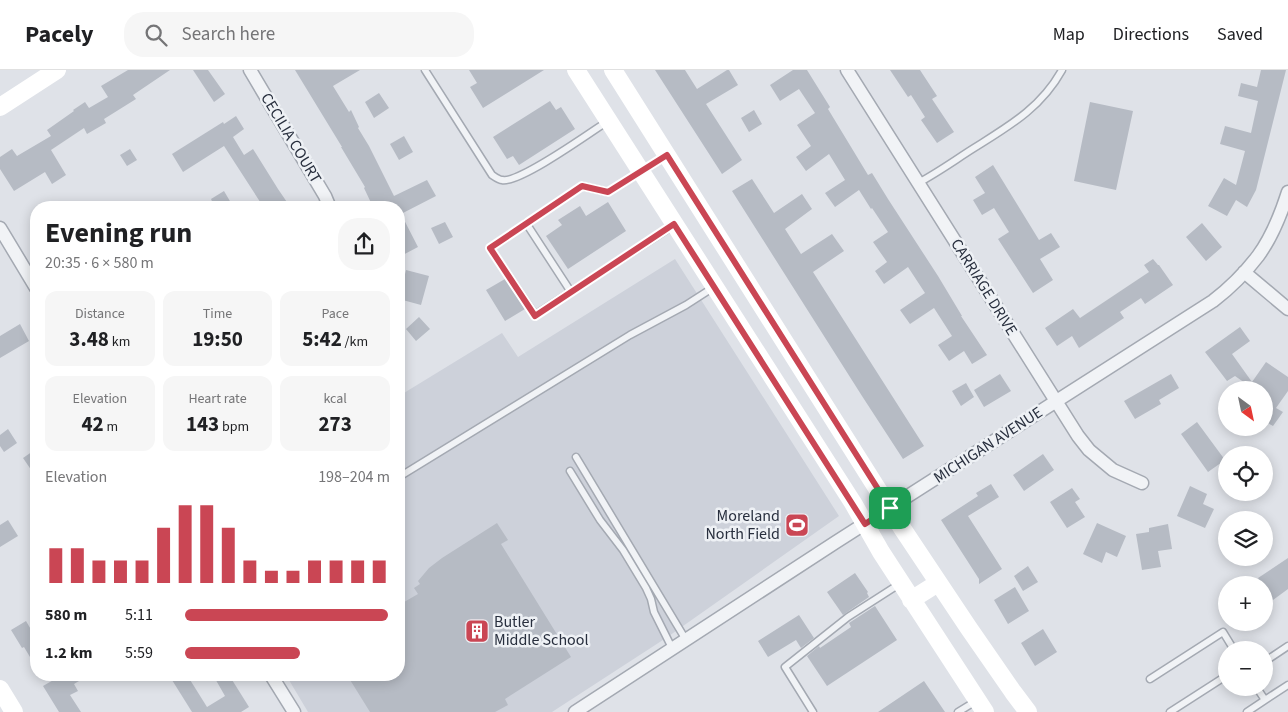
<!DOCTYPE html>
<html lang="en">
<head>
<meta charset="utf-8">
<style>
  body { margin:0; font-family:"Source Sans 3",sans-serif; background:#f6f6f6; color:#202124; height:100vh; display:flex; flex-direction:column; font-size:19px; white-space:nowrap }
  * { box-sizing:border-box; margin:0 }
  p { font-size:16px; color:#757577 }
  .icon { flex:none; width:28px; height:28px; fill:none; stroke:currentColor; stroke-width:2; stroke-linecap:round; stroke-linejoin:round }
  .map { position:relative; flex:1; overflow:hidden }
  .sheet { position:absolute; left:30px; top:131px; width:375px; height:480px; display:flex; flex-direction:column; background:#fff; border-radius:20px; box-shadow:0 2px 12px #0003 }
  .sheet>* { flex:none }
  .needle { width:32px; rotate:147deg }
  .controls { position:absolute; left:1218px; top:311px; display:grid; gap:10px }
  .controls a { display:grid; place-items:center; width:55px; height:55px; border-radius:50%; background:#fff; box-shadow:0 2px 12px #0003; font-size:25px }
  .pin { position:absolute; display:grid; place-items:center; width:42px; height:42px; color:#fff; margin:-21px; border-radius:10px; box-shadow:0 2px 8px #0006 }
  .round { display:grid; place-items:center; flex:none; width:52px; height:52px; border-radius:20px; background:#f6f6f6 }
  .overview { display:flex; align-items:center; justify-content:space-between; height:85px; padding:0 15px }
  h1 { font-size:28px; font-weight:700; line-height:38px }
  .stats { display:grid; grid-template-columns:repeat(3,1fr); gap:8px; height:85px; padding:5px 15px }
  .stats div { display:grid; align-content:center; border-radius:12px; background:#f6f6f6; text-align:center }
  .stats b { font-size:21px; font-weight:700 }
  .stats small { font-size:14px; font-weight:400 }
  .stats p { font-size:14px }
  .chart { height:140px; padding:10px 15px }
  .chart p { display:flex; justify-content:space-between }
  .chart svg { width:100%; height:90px; margin-top:5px; stroke:#ca4654; stroke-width:6 }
  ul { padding:0 15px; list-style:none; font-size:16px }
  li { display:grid; grid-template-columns:80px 60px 1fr; align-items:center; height:38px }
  li i { height:12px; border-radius:6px; background:#ca4654 }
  header { display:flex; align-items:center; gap:30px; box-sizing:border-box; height:70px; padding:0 25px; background:#fff; border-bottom:1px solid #e0e0e0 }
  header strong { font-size:24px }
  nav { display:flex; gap:28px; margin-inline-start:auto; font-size:18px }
  .search { width:350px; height:45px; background:#f6f6f6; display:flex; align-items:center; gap:12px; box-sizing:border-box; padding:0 18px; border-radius:20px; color:#757577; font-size:19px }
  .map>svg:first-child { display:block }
  .built { fill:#cdd1da }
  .building { fill:#b6bbc4 }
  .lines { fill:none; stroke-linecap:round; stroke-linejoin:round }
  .lane-casing { stroke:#a4a9b2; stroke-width:9 }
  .street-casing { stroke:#a4a9b2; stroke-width:15 }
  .lane { stroke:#f1f3f6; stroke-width:6 }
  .street { stroke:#f1f3f6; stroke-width:12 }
  .secondary { stroke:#fff; stroke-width:18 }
  .route-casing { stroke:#fff; stroke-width:10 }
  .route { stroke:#ca4654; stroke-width:6 }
  .labels { text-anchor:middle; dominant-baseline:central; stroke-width:5; stroke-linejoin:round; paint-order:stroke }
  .street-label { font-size:16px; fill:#282f3e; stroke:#eef1f5 }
  .poi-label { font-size:16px; fill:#282f3e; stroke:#eef1f5; text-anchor:end }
</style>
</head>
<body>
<header>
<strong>Pacely</strong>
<div class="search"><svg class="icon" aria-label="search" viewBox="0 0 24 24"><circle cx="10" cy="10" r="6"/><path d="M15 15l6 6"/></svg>Search here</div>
<nav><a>Map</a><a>Directions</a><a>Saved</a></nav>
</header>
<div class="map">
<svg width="1288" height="642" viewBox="0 0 1288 642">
  <rect width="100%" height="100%" fill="#dfe2e8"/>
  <!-- built -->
  <path class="built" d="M675,189L839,446L666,568L552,642H308L286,605H399V326L502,263L518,287Z"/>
  <!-- building -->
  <path class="building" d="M128,0H170L133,25L136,29L104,49L106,53L87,64L84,58L51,80L66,105L52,114L45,102L14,121L0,99V87L12,79L17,86L51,66L47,60L74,41L73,40L85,32L89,38L108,27L101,16Z
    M193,0H208L225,24L214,32Z
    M295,0H360L333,16L349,42L351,40L359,57L358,58L369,76L394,126L427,110L436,126L401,144L418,177L399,187V138H372L373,137L364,118L365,117L341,77H342Z
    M469,0H544L483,38L470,17L477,13Z
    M655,0H685L697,19L727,0H729L738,15L706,34L742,90L722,104Z
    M793,0H807L830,37L828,39L868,105L872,103L888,129L938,206L962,246H961L987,285L972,294L964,281L949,291L938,275L952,266L934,238L910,254L900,240L925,223L908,197L884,214L875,201L887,192L873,172L888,162L872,138L871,139L859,120L835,137L825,123L845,110L829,84L806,101L796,87L811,76L797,55L815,43L799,19L780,31L770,15Z
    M890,0H920L937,26L932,29L954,62L937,73L921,50L925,47L911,25L908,27Z
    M1261,0H1286L1256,120L1247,137L1236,130L1227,146L1208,136L1224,108L1236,115L1245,81L1220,74L1225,56L1251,63L1258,31L1238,26L1241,13L1257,17Z
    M379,23L389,38L374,48L365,32Z
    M550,31L556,40L561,37L575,59L519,95L513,86L507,89L493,67Z
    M1090,32L1133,41L1116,120L1074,111Z
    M754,40L762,54L749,62L741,48Z
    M236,46L244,59L233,67L244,85L253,79L278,119L291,138H264L224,76L183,102L172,84L223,52L224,54Z
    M404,66L413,82L399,90L390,74Z
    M130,79L137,90L127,96L120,85Z
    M993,95L1039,170L1051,163L1060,177L1040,189L1053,210L1033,223L998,169L1009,162L994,138L982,145L973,130L985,123L975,107Z
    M752,109L774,143L802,124L812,139L785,159L801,184L832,164L844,181L813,202L924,376L903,389L862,326L732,121Z
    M224,121L234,138H215L211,129Z
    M608,132L626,161L568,199L546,166L562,155L558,150L580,136L586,146Z
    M445,152L453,167L439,174L431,158Z
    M1202,153L1222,177L1206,191L1186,167Z
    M1153,189L1158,195H1159L1173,215L1145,234L1141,228L1120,242L1124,248L1079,278L1072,266L1057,276L1045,258L1073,239L1080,248L1149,202L1144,195Z
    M406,200L429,206L421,235L399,229Z
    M505,209L525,239L505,251L486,220Z
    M419,247L430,259L416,271L406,259Z
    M20,254L29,271L0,288V266Z
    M1240,257L1250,271L1232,284L1252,312L1266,292L1288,307V321L1276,338L1283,342L1273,356L1266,352L1264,356V320H1255L1235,306L1227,311L1205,282Z
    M1000,304L1011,321L984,337L974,320Z
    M1171,304L1179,318L1159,330L1161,334L1135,349L1124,331Z
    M966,313L974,327L961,336L952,321Z
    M1197,352L1225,390L1208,402L1181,364Z
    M8,359L17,373L4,382L0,376V365Z
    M36,379V407L23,388Z
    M1043,384L1054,400L1024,421L1013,405Z
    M991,414L999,427L968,446L1002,499L979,514V509L941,450L978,426L976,423Z
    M1190,416L1207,424L1203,434L1214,439L1205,458L1177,446Z
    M1072,418L1080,429L1075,432L1085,447L1067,458L1050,432Z
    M8,450L18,466L0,477V455Z
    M497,453L508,470L501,474L571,587L505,629L508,635L495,642H370L347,605H399V535L418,524L414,518L420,514L418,511L429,498L442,488Z
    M1097,453L1126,466L1117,487L1106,482L1102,493L1083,484Z
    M1168,454L1172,479L1158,481L1161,497L1142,500L1136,464L1149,462V458Z
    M1288,488V519L1273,530L1258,508Z
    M1028,496L1038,512L1023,521L1014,506Z
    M855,503L868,522L867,523L869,527L843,545L827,522Z
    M1015,517L1029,541L1008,554L994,530Z
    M875,536L897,570L827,616L807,586L819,576L820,578L851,557L849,553Z
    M799,545L814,568L801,578L796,570L768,587L758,571Z
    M26,551L36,568V597L24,577L22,578L11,560Z
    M1043,559L1057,582L1035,596L1021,573Z
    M62,605H89L74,614L78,621L70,625L81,642H59L43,616Z
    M181,605H187L207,637L225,626L213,605H229L249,637L241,642H192L172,610Z
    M924,611L945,642H878Z"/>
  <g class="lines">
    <!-- lane casing -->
    <g class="lane-casing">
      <path id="lane" d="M425,0L492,105C495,107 499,110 502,110C519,114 591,62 608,51
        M666,86L608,122L582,116L490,178L535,245L674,155
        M918,113C937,103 955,90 974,78C1009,56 1041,38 1062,0
        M526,153L571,222
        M576,387L686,570
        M570,401L600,450L623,480L646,518L651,529L654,542L672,578
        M399,407L630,265L686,235L714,217
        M1264,592L1288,576
        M1150,609L1223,562L1234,580
        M1265,630L1288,615
        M813,642L785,597L848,547L901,513
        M958,642L976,631
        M1170,642L1226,606
        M1247,642L1265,630L1257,618"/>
    </g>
    <!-- street casing -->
    <g class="street-casing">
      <path id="street" d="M250,0L325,126L330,138
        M847,0L1078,366L1089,380L1113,400L1142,413
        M0,158L36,218
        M1244,202L1288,239
        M271,605L294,642
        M575,642L836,472L1213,231C1230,218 1245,203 1258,186C1272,167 1281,144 1288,122"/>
    </g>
    <!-- lane -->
    <use href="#lane" class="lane"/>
    <!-- street -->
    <use href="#street" class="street"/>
    <!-- secondary -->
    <path class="secondary" d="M576,0L853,433L881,482L985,642
      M613,0L902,458L968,557L1013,622L1028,642
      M0,37L57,0
      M911,530L938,513
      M0,619L14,642"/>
  </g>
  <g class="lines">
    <!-- route casing -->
    <g class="route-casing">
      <path id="route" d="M667,85L890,438L865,454L674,154L535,246L490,178L582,116L608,122Z"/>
    </g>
    <!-- route -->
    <use href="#route" class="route"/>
  </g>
  <!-- icons -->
  <defs>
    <g id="stadium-square" transform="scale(1.25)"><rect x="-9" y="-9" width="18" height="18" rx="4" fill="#ca4654" stroke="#eef1f5"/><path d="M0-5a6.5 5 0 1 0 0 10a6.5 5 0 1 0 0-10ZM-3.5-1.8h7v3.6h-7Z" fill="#fff"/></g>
    <g id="building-square" transform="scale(1.25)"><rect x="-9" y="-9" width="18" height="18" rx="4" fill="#ca4654" stroke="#eef1f5"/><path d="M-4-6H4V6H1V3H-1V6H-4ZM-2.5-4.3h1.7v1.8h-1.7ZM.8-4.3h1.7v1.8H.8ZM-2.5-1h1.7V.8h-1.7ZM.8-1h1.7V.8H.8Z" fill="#fff"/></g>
  </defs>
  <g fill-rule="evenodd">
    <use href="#stadium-square" x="797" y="455"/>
    <use href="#building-square" x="477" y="561"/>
  </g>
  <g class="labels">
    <!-- street labels -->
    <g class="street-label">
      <text transform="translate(291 68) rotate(59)">CECILIA COURT</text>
      <text transform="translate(984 217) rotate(58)">CARRIAGE DRIVE</text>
      <text transform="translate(988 375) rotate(-33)">MICHIGAN AVENUE</text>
    </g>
    <!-- poi labels -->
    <g class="poi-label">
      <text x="780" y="446">Moreland<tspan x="780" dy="18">North Field</tspan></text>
      <text x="494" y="552" text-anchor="start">Butler<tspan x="494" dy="18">Middle School</tspan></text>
    </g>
  </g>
</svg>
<div class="controls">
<a><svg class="needle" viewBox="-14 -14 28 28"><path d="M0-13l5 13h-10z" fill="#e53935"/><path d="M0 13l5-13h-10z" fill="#757577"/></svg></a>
<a><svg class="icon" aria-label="locate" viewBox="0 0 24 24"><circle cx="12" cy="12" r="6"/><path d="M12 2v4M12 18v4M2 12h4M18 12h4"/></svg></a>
<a><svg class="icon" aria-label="layers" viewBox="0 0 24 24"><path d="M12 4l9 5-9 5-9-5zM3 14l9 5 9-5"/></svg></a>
<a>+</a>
<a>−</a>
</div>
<div class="pin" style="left:890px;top:438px;background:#1e9e55"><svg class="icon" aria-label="arrive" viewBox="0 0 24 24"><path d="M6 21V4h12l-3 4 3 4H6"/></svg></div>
<section class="sheet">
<div class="overview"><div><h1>Evening run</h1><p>20:35 · 6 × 580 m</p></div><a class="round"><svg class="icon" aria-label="share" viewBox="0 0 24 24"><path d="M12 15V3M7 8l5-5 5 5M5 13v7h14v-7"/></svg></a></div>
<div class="stats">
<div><p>Distance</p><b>3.48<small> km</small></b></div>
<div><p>Time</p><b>19:50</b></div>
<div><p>Pace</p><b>5:42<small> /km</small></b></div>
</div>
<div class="stats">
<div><p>Elevation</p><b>42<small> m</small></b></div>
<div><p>Heart rate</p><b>143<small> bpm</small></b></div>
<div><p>kcal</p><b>273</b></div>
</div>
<div class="chart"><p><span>Elevation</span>198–204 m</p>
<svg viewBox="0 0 160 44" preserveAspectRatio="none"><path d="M5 44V27M15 44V27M25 44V33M35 44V33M45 44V33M55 44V17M65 44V6M75 44V6M85 44V17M95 44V33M105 44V38M115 44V38M125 44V33M135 44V33M145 44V33M155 44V33"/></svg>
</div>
<ul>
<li><b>580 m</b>5:11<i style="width:99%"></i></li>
<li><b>1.2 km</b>5:59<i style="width:56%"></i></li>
</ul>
</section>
</div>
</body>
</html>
